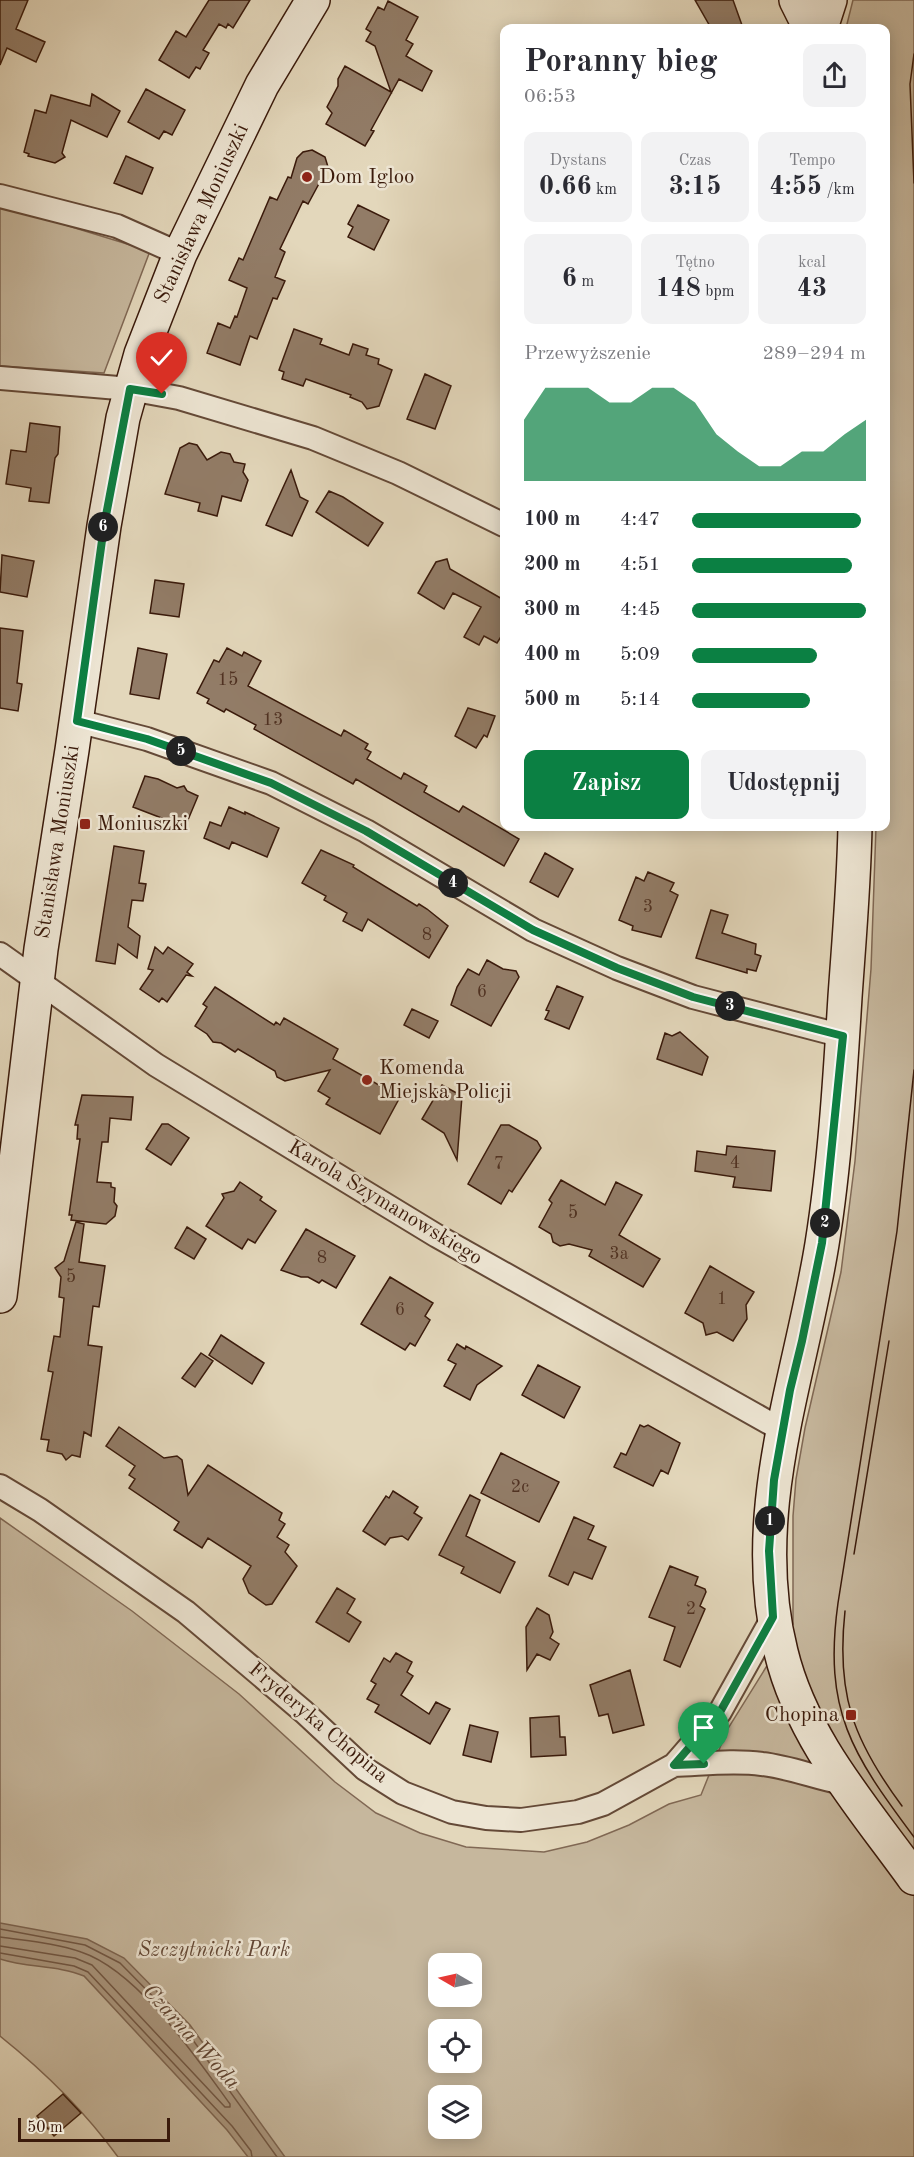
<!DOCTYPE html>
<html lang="pl">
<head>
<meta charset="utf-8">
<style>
  body { margin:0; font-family:"Old Standard TT",serif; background:#f2f2f3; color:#2b2b33; height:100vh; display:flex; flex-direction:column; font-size:22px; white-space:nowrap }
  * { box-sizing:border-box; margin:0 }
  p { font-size:20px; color:#7c7c81 }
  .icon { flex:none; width:33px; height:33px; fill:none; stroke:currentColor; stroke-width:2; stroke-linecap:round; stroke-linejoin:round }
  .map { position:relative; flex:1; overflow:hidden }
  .details { position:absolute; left:500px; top:24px; width:390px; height:807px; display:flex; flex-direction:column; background:#fff; border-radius:12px; box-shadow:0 3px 15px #0003 }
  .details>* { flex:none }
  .needle { width:39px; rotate:279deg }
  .tools { position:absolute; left:428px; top:1953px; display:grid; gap:12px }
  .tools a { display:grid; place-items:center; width:54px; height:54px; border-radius:12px; background:#fff; box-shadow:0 3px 15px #0003; font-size:30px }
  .scale { position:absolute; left:18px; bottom:15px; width:152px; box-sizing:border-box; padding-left:6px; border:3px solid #3a1a0b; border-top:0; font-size:16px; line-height:21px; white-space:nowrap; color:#3a1a0b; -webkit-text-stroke:4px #ede5d3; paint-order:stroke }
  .pin { position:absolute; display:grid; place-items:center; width:51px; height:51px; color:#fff; margin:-62px -26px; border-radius:50% 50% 50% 0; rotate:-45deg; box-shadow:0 0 6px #0007 }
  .pin .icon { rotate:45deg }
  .km { position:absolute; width:30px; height:30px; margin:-15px; border-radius:50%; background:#222; color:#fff; font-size:16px; line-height:30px; text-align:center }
  .round { display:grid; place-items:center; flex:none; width:63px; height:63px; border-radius:12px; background:#f2f2f3 }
  .overview { display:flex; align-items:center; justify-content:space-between; height:102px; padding:0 24px }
  h1 { font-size:33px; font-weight:700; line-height:45px }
  .stats { display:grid; grid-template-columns:repeat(3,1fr); gap:9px; height:102px; padding:6px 24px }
  .stats div { display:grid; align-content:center; border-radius:12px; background:#f2f2f3; text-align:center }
  .stats b { font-size:26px; font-weight:700 }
  .stats small { font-size:16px; font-weight:400 }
  .stats p { font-size:16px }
  .chart { height:168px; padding:12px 24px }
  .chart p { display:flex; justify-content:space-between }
  .chart svg { width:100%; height:108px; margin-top:6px; fill:#0b8043; opacity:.7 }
  .action { display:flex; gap:12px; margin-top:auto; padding:12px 24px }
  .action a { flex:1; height:69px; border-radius:12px; background:#0b8043; color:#fff; font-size:24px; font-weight:700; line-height:69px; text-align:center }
  .action a+a { background:#f2f2f3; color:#2b2b33 }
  ul { padding:0 24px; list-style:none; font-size:20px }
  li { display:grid; grid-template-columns:96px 72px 1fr; align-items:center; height:45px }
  li i { height:15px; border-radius:8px; background:#0b8043 }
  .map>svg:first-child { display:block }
  .green { fill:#c6b79d; stroke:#806854; stroke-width:1.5; fill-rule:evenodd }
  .water { fill:#aa977f; stroke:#7d6551; stroke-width:1.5 }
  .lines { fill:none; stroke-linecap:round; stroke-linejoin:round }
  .shore { stroke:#725845; stroke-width:1.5 }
  .building { fill:#927c67; stroke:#3a1a0b; stroke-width:1.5 }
  .street-casing { stroke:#644937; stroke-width:26 }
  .secondary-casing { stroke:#3a1a0b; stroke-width:36 }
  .street { stroke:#ede5d3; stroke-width:22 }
  .secondary { stroke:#ede5d3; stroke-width:33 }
  .tram { stroke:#3a1a0b; stroke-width:1.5 }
  .route-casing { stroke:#fff; stroke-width:12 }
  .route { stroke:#0b8043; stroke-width:8 }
  .poi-dot { fill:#8f2418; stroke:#ede5d3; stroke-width:2 }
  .labels { text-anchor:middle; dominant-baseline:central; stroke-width:5; stroke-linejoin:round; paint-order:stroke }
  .number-label { font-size:18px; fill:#503222 }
  .poi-label { font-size:21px; fill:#3a1a0b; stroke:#ede5d3; text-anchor:start }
  .street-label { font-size:21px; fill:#3a1a0b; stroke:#ede5d3 }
  .park-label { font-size:21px; font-style:italic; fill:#644937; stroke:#ede5d3 }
  .water-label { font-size:22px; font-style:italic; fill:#614634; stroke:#ede5d3 }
</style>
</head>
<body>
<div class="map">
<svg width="914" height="2157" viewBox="0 0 914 2157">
  <rect width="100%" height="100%" fill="#e3d7bb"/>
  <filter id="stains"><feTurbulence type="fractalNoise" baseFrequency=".00333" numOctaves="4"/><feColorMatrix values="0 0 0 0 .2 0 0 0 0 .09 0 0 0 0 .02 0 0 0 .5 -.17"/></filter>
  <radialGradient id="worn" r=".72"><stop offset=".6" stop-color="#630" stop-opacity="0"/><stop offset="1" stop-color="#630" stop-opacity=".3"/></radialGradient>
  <!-- green -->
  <path class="green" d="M853,0H914V2157H118C84,2110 45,2072 0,2036V1518L132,1611L239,1694L335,1782L376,1813L420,1833L466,1847L544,1852L587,1842L629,1825L669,1804L701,1795L727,1730L793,1624V1516L796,1479L805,1428L841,1272L855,1161L871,969L876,827L885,826V28H846ZM438,1964H471V1996H438ZM438,2030H471V2062H438ZM438,2096H471V2128H438Z
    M0,205L150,251L104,373L0,366Z"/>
  <!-- water -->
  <path class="water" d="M0,1923L87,1939L124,1958L190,2025L285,2157H248L227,2130L84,1976C58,1965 27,1968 0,1959Z"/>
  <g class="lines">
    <!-- shore -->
    <path class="shore" d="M0,1929L85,1945L120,1963L185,2029L277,2157
      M0,1937C27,1941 56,1943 81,1952C138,1971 195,2056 230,2104V2107H225L92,1965L75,1958L0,1946
      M0,1953L74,1966L88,1972L232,2126L251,2151L252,2157"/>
  </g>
  <!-- building -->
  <path class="building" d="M0,0H28L16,29L45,42L36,62L7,48L0,65Z
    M209,0H250L233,28L228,24L226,28L219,24L203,50L209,53L200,69L196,67L189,78L159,60L176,31L186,37Z
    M695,0H733L743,28H711Z
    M388,1L418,17L406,40L413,44L406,56L432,71L422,91L399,79L371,130L374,131L365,146L326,124L332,113L327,107L338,86V79L345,66L391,92L375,46L366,41L371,32L366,29L378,7L384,10Z
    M146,89L185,110L172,135L164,131L159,139L128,122Z
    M92,94L120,111L107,137L71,120L62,153L65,157L55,163L28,156L29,154L24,152L35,110L46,113L51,95L90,106Z
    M312,150L325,157L328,167L308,204L303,201L280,249L285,252L275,277L285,281L277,299L273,298L257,339L250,336L240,365L207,353L218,323L230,328L235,316L237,317L247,288L229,280L239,258L243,260L270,197L277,200L288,177L291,178L297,158L303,152Z
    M126,156L153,168L142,194L114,183Z
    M358,205L389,220L374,250L348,237L353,227L348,224Z
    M294,329L322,339L320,344L349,355L353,344L368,349L366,355L379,359L378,364L392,370L379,406L367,409L362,402L350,397L351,395L306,379L303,386L282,379L284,372L279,370Z
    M425,374L451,386L435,429L407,419Z
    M30,423L60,427L58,454L55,458L49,503L29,501L31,488L6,484L11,450L26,452Z
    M189,443L197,445L207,460L221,452L230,454L234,462L245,464L243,472L248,480L241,501L222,496L217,516L198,511L200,503L165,494L180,448Z
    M291,470L300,497L308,501L292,536L266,525Z
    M329,491L343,497L383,523L368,546L316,512Z
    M2,555L34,561L27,597L0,592Z
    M447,559L450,569L504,600V632L497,643L484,636L479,645L464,637L481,607L453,593L444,609L418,593L436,562Z
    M155,580L184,584L179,617L150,613Z
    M0,628L23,631L17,683L22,684L18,711L0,708Z
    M138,648L167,654L159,699L130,694Z
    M227,648L242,656L244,652L261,661L248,686L341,736L344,730L368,744L365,749L371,752L367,759L401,779L404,773L427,786L424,792L459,812L463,806L519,839L504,866L356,779L353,784L254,729L256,725L226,709L224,712L207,703L209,699L197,693L214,660L219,662Z
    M468,708L495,716L487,737L484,735L476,748L455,736Z
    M145,776L158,779L177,788L184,786L187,791L198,796L185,827L133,807Z
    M229,807L245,814V812L279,828L267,857L232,842L229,849L204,838L210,822L221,826Z
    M114,846L144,851L139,883L146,884L143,901L132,900L128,927L140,936L137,958L118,944L115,964L96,961Z
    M321,850L354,865L353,867L417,906L419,904L427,909L448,926L429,958L368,919L362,931L343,921L347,913L324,900L326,896L302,883Z
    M545,853L573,869L558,897L530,882Z
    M648,872L674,883L670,891L678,895L661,937L632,930L633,926L619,920L636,877L644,881Z
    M711,910L728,915L722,933L756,944L755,954L761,956L756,971L747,969V973L696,958Z
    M155,947L163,954L168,947L193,964L187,972L192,976L186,975L167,1002L162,998L159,1002L140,989L153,970L148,969Z
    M487,960L503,969L516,971L519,977L491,1026L451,1005L457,987L468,969L479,975Z
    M557,986L583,997L569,1029L545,1019L549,1011L546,1010Z
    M215,987L274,1025L276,1022L280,1025L284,1018L338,1049L333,1059L400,1097L380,1134L326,1104L330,1098L318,1091L330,1070L285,1081L277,1077L275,1071L238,1049L235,1052L221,1043L213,1042L207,1034L195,1026L207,1007L203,1004Z
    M412,1009L438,1021L429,1038L404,1025Z
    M680,1032L708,1057L702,1075L657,1059L665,1033L672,1036Z
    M442,1085L462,1096L457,1160L444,1133L422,1119Z
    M82,1095L133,1097L131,1120L110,1118L108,1142H102L97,1182L111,1183V1187L115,1188L114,1202L117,1206L115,1216L106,1224L71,1220L72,1215H69L80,1139H77L78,1125H75Z
    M162,1124H168L189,1138L171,1165L146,1149Z
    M501,1125H509L537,1141L541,1148L512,1192L509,1190L501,1204L468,1184Z
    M727,1146L775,1151L771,1191L733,1187L735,1177L695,1171L697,1151L726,1155Z
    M561,1180L605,1205L616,1182L642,1195L619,1235L660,1259L643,1287L589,1256L592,1250L569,1244L560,1246L553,1242L551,1234L539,1227L552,1203L549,1200Z
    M240,1182L262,1197L260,1200L276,1211L255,1243L248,1239L242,1249L206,1226L224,1198L222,1194L234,1191Z
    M76,1222L84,1224L79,1262L105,1266L99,1307L93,1306L88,1345L102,1347L91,1436L84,1432L80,1457L72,1455L66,1460L62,1454L47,1451L49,1440L41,1439L53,1372L48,1371L54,1336L60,1337L64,1298L59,1297L61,1277L55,1268L64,1261Z
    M187,1227L206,1239L194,1259L175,1248Z
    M306,1229L355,1256L336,1288L322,1280L319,1283L308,1277H301L281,1270Z
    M710,1266L754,1292L746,1305L747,1319L733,1341L717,1332L706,1335L703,1323L685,1313Z
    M390,1277L433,1303L425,1316L430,1320L415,1346L410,1343L405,1350L361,1324Z
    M221,1335L264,1363L252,1384L209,1355Z
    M457,1344L465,1349L466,1346L502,1366L477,1385L470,1400L444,1386L456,1364L448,1360Z
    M201,1353L213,1361L195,1387L182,1378Z
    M538,1365L580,1387L564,1418L522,1395Z
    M640,1425L644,1427L648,1425L680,1443L668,1474L661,1470L653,1486L614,1467L621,1453L626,1455Z
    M119,1427L164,1458L177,1456L182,1460L188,1495L208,1465L282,1513L279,1520L285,1524L277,1537L289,1545L285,1552L297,1566L272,1604L266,1605L249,1593L243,1579L251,1566L208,1538L202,1548L174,1530L179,1522L129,1488L135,1479L129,1475L135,1466L106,1446Z
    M501,1453L559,1482L539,1522L481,1493Z
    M393,1491L418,1507L414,1513L422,1518L408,1540L402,1536L390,1538L385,1545L363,1531L386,1496L389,1498Z
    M470,1495L480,1500L466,1536L515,1562L500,1593L461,1573L464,1567L439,1555Z
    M574,1517L594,1526L588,1539L606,1547L592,1579L574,1572L568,1585L549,1576Z
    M670,1566L698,1577L695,1585L705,1589L706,1592L700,1606L705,1609L680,1667L664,1660L675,1627L649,1617Z
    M337,1588L355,1599L347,1613L361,1622L349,1642L316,1622Z
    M537,1608L549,1615L553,1632L550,1638L559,1644L550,1660L537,1654L527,1670L526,1627Z
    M396,1653L412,1662L407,1672L413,1676L401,1695L429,1714L436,1702L450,1709L430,1744L375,1712L379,1705L367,1699L376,1684L371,1681L384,1658L390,1662Z
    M630,1670L644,1725L613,1733L608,1714L599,1716L590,1685Z
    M559,1716L560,1737H565L566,1755L531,1757L530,1718Z
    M470,1725L498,1732L491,1762L463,1755Z
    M63,2094L81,2113L54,2136L37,2116Z"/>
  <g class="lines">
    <!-- street casing -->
    <g class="street-casing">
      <path id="street" d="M0,196L117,226L180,254
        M0,378L130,389L179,398L313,438L398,473L504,525
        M77,721L147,739L271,783L366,831L533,930L617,968L693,997L843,1036
        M0,954L156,1065L437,1236L782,1430
        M0,1486L40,1510L186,1612L304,1712L365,1769L403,1793L452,1812L486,1818L521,1820L578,1812L603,1804L674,1765L720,1712L773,1617
        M674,1765C703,1764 733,1760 762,1764C790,1767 816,1778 843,1783"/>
    </g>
    <!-- secondary casing -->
    <g class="secondary-casing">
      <path id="secondary" d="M796,0L810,28
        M821,28L830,0
        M855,826C854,883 849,940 845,997C840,1079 835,1163 822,1244C800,1380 746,1513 781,1652C802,1739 863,1807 914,1878
        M0,1296L41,949L72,750L104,526L123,418L141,354L180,254L262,85L313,0"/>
    </g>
    <!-- street -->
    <use href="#street" class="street"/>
    <!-- secondary -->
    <use href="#secondary" class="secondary"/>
    <!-- tram -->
    <path class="tram" d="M914,54L910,84L914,183
      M914,1070L897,1231L838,1603C823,1711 852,1754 914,1837
      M854,1554L889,1341
      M845,1611C836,1694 853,1740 902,1806"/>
  </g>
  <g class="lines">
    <!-- route casing -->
    <g class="route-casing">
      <path id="route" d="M162,394L130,389L104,526L77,721L147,739L271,783L366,831L533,930L617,968L693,997L843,1036L822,1243L802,1341L790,1390L774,1480L769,1551L773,1617L720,1712L674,1765L704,1764"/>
    </g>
    <!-- route -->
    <use href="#route" class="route"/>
  </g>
  <!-- markers -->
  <g class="poi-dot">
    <circle cx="307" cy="177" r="6"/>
    <rect x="79" y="818" width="12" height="12" rx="3"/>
    <circle cx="367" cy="1080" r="6"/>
    <rect x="845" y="1709" width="12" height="12" rx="3"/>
  </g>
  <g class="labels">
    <!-- number labels -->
    <g class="number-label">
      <text x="228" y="680">15</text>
      <text x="273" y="720">13</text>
      <text x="648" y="907">3</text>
      <text x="427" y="935">8</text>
      <text x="482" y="992">6</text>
      <text x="735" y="1163">4</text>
      <text x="499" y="1164">7</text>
      <text x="573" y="1213">5</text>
      <text x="619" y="1254">3a</text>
      <text x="322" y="1258">8</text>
      <text x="71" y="1277">5</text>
      <text x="722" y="1299">1</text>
      <text x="400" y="1310">6</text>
      <text x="520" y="1487">2c</text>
      <text x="691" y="1609">2</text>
    </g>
    <!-- poi labels -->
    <g class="poi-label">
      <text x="319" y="177">Dom Igloo</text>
      <text x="97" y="824">Moniuszki</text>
      <text x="379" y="1068">Komenda<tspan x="379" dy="24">Miejska Policji</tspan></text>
      <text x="839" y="1715" text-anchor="end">Chopina</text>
    </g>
    <!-- street labels -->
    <g class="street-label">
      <text transform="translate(202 214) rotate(-65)">Stanisława Moniuszki</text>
      <text transform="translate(58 842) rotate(-81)">Stanisława Moniuszki</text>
      <text transform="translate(385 1203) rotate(31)">Karola Szymanowskiego</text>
      <text transform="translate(318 1723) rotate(40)">Fryderyka Chopina</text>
    </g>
    <!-- park labels -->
    <g class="park-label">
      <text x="214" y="1950">Szczytnicki Park</text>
    </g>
    <!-- water labels -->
    <g class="water-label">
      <text transform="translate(191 2037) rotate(48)">Czarna Woda</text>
    </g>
  </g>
  <rect width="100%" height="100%" filter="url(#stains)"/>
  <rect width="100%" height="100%" fill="url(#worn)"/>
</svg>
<div class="tools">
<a><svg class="needle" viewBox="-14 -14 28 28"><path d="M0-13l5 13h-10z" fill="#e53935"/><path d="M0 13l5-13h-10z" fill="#7c7c81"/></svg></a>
<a><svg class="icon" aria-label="locate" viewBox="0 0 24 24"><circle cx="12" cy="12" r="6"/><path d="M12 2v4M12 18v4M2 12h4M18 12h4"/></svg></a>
<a><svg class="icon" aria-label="layers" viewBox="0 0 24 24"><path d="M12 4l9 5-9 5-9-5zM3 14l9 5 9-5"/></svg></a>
</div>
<div class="scale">50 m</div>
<div class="pin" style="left:704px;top:1764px;background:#1e9e55"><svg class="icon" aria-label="arrive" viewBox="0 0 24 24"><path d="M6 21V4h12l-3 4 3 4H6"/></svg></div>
<div class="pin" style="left:162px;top:394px;background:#d93025"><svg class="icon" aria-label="check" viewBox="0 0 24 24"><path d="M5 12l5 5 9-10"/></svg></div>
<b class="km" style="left:770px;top:1521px">1</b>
<b class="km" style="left:825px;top:1223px">2</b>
<b class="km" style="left:730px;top:1006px">3</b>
<b class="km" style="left:453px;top:883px">4</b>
<b class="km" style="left:181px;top:751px">5</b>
<b class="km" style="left:103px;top:527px">6</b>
<section class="details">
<div class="overview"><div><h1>Poranny bieg</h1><p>06:53</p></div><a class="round"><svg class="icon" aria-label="share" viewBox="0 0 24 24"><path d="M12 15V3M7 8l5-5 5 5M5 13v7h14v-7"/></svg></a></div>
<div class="stats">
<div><p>Dystans</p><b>0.66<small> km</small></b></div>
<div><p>Czas</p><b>3:15</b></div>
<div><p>Tempo</p><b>4:55<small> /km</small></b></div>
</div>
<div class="stats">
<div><b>6<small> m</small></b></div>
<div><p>Tętno</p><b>148<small> bpm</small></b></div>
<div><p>kcal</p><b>43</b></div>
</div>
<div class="chart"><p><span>Przewyższenie</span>289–294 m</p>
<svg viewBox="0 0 160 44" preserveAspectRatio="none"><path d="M0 44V19L10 6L20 6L30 6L40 12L50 12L60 6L70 6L80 12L90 25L100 32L110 38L120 38L130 32L140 32L150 25L160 19V44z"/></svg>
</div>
<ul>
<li><b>100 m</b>4:47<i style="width:97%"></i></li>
<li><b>200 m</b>4:51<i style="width:92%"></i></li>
<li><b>300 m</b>4:45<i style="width:100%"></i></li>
<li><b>400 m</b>5:09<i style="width:72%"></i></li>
<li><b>500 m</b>5:14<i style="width:68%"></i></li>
</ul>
<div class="action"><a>Zapisz</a><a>Udostępnij</a></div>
</section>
</div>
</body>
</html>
